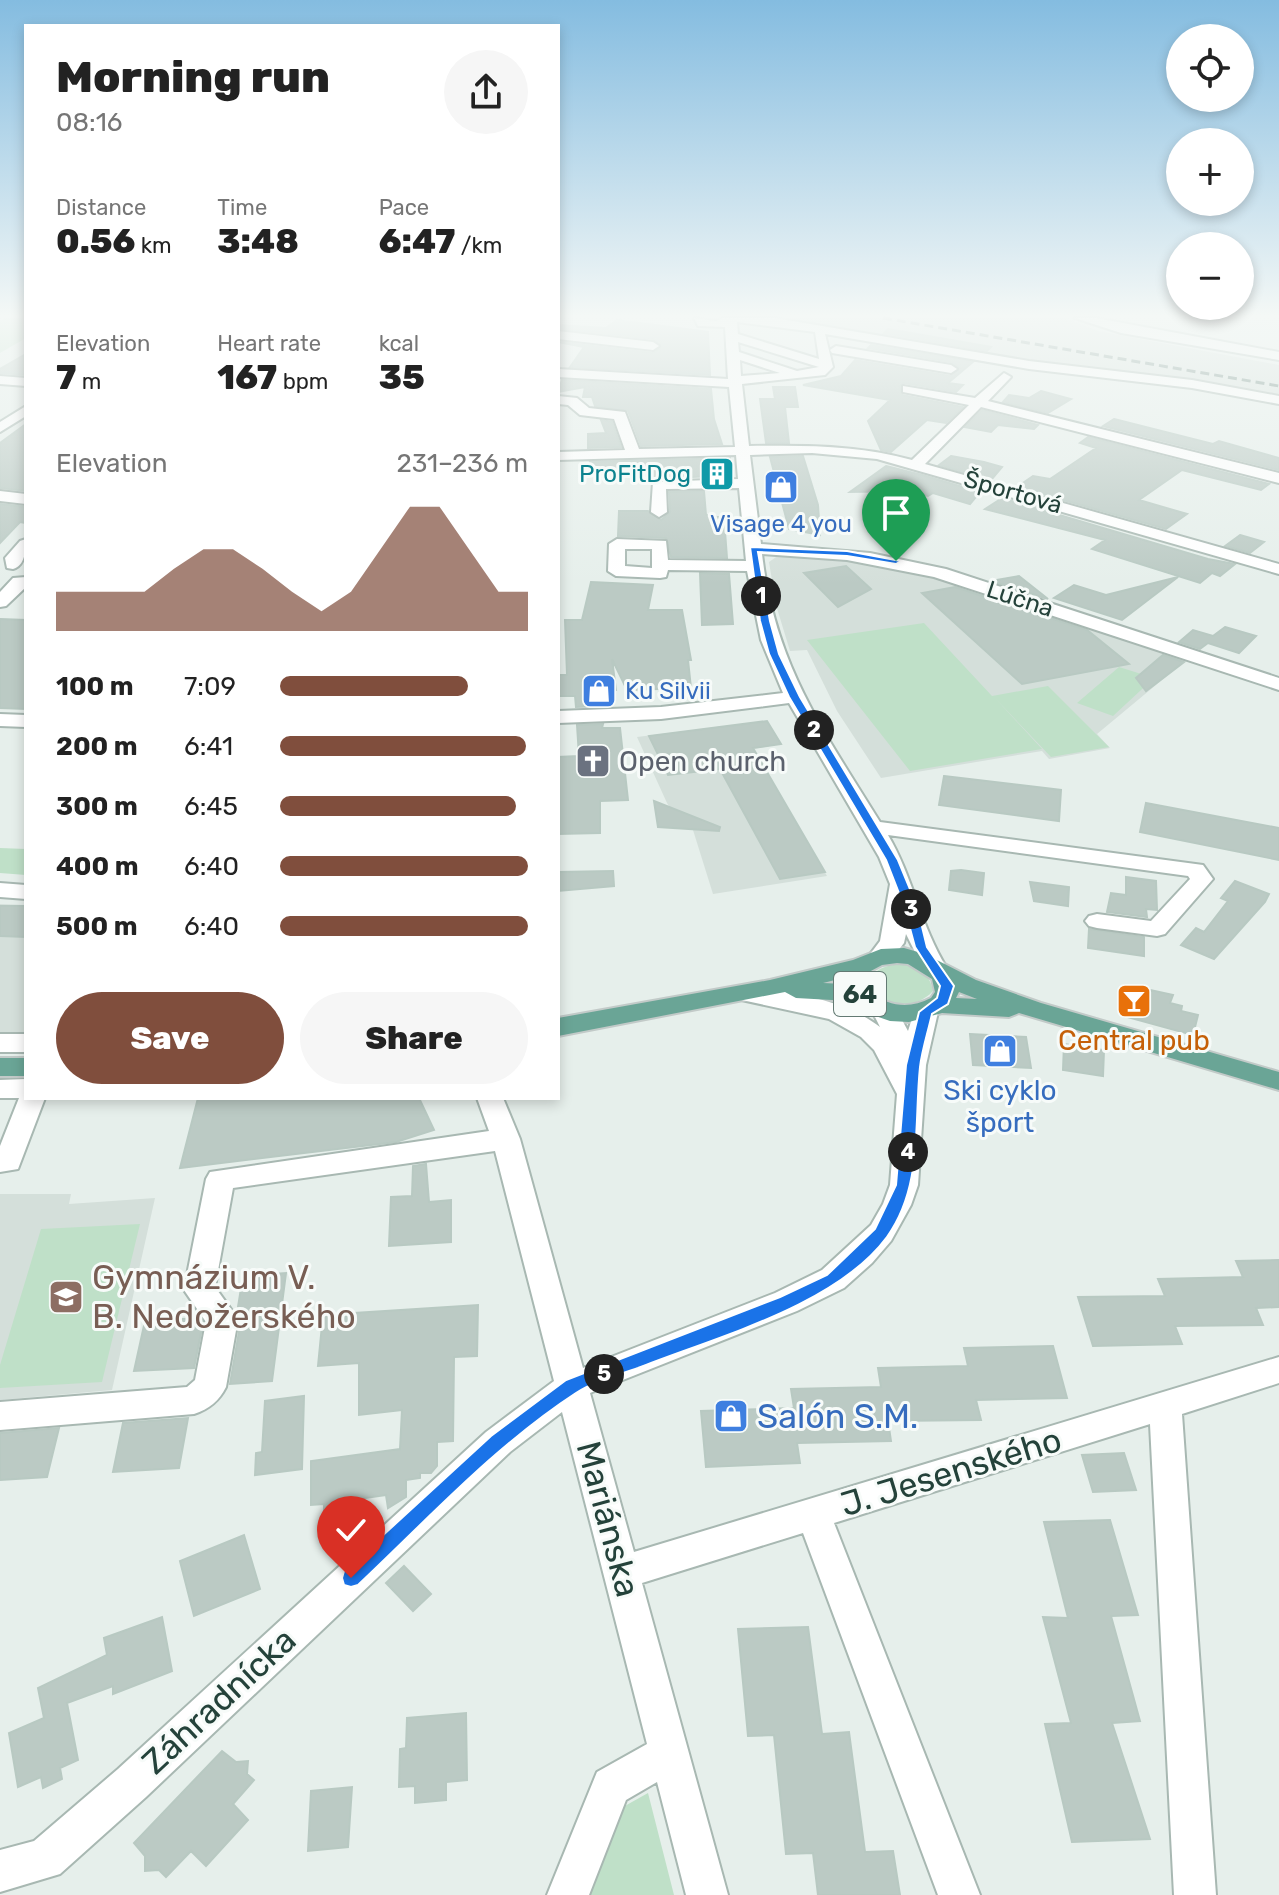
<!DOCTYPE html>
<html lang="en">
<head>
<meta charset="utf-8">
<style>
  body { margin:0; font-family:Rubik,sans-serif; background:#f6f6f6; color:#222; height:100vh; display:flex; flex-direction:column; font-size:30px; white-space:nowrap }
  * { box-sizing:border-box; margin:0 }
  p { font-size:26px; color:#767676 }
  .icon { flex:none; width:44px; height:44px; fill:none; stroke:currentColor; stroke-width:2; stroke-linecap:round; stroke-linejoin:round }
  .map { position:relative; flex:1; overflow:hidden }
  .sheet { position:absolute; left:24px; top:24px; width:536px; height:1076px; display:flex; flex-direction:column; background:#fff; border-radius:0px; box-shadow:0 4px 12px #0003 }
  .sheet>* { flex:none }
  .fabs { position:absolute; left:1166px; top:24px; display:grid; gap:16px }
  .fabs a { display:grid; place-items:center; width:88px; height:88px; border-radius:50%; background:#fff; box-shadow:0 4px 12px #0003; font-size:40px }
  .pin { position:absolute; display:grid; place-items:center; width:68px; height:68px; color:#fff; margin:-82px -34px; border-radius:50% 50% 50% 0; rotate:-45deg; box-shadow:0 0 8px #0007 }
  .pin .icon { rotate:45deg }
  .km { position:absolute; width:40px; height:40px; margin:-20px; border-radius:50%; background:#222; color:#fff; font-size:22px; line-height:40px; text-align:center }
  .round { display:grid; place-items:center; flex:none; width:84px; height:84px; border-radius:42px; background:#f6f6f6 }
  .summary { display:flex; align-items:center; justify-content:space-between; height:136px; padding:0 32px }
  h1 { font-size:44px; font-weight:800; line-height:60px }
  .figures { display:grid; grid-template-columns:repeat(3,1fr); gap:12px; height:136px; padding:8px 32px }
  .figures div { display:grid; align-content:center }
  .figures b { font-size:34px; font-weight:800 }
  .figures small { font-size:22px; font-weight:400 }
  .figures p { font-size:22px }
  .chart { height:224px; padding:16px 32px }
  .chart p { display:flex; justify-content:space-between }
  .chart svg { width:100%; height:144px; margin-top:8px; fill:#804e3d; opacity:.7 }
  .cta { display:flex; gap:16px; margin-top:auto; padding:16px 32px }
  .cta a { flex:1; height:92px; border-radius:48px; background:#804e3d; color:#fff; font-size:32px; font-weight:800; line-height:92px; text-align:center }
  .cta a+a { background:#f6f6f6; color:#222 }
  ul { padding:0 32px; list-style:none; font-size:26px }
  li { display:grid; grid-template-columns:128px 96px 1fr; align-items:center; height:60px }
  li i { height:20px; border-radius:10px; background:#804e3d }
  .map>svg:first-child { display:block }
  .built { fill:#d4dfda }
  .green { fill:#bfe0c8 }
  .building { fill:#bbcac4; stroke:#b8c9c2; stroke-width:2 }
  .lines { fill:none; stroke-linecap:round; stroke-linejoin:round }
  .minor-casing { stroke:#a8b8b2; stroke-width:4 }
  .major-casing { stroke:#c2cac8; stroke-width:4 }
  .minor { fill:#fff; fill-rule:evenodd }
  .major { fill:#6aa596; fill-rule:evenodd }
  .rail { stroke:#5f7d75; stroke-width:3; stroke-dasharray:9 5; stroke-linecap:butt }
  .route { fill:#1a73e8; stroke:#fff; stroke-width:2 }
  .labels { text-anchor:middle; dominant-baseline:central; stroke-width:6; stroke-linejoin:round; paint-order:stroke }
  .far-culture-label { font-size:24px; fill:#0d838f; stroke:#f7fbf9; text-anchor:end }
  .far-street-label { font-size:24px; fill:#24423a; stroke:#f7fbf9 }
  .far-shop-label { font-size:24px; fill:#366cbe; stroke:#f7fbf9 }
  .shield { fill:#f7fbf9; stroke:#637a73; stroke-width:2 }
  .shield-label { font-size:26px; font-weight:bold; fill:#24423a }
  .worship-label { font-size:28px; fill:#5b616d; stroke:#f7fbf9; text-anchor:start }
  .food-label { font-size:28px; fill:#c56008; stroke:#f7fbf9 }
  .shop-label { font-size:28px; fill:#366cbe; stroke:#f7fbf9 }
  .near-education-label { font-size:34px; fill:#785e54; stroke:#f7fbf9; text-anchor:start }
  .near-shop-label { font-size:34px; fill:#366cbe; stroke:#f7fbf9; text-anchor:start }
  .near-street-label { font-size:34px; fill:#24423a; stroke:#f7fbf9 }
</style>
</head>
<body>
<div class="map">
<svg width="1279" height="1895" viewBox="0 0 1279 1895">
  <rect width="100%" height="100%" fill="#e6efeb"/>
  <!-- built -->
  <path class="built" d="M758,318H1065L1098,331L1279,365V403Z
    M779,555L847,559L926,575L1186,660L1097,734L1110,748L1049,759L1042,751L881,778L837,711L807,650L790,651L776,605L769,562Z
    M767,721L781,744L753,749L827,876L713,894L693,830L686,814L670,808L667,803L637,737Z
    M0,904L26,905V1032L0,1033Z
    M0,1194H71L69,1204L155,1198L112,1390L0,1400Z"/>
  <!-- green -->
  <path class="green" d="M5,318H26V338L0,353V321Z
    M924,623L992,696L1048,686L1109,747L1051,757L995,698L1042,749L910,771L807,640Z
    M1119,667L1154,678L1113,716L1077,703Z
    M0,848L26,849V875L0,873Z
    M905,964C921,970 930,974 933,991C914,1012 879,1008 869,980C878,966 889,965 905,964Z
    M140,1224L102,1382L0,1388V1365L41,1229Z
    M648,1793L674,1895H583L607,1816Z"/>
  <!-- building -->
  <path class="building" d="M617,320L708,332L710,375L570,367L584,347L558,342L653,353L662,347L653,339L558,328V325L606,328Z
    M888,329L991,347L987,351L884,333Z
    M871,345L973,362L948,383L963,385L956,392L904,383L900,386L902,395L963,407L946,423L927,420L891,452L881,450L868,421L890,400L803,385L841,376L855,360L950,376L960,368L951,362L868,348Z
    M26,354V375L0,373V369Z
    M562,380L711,389L714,419L722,444L641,446L628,411L595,406L592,397H583L585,387L558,392Z
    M773,387H795L798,407H785L789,443H766L760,399H775Z
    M1041,391L1071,399L1048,413L1003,402L1009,395L1029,398Z
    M982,410L1038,425L1034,429L998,425L991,432L965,427Z
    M1114,419L1213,444L1219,441L1279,458V470L1103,426Z
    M601,420L612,422L621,447L588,448V434L606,433Z
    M26,424V491L0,488V443Z
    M1088,437L1269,484L1261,490L1182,470L1139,500L1187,514L1166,529L1017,487L1033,476L1050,479L1096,448L1080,443Z
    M803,456L818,505L820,535L789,529L770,457Z
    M951,456L984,462L1002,467L991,480L939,465Z
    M730,458L732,475L652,479L649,469H592L590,462Z
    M886,466L922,475L980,492L970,504L933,493L928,496L910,491L850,492Z
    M704,491L706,515L724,518L727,558L671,557L666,538L618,536L619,511H648L661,520L670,512L669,492Z
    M1002,498L1208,559L1235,564L1220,576L1212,573L1200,583L1092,549L1105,540L985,509Z
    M0,504L26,507V523L20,522L0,543Z
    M1240,535L1264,542L1250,553L1225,546Z
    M846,566L871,589L838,607L804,573Z
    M700,573L729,574L733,624L702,625Z
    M1019,576L1048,599L991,581Z
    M1178,577L1122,620L1054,598L1074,585L1106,595Z
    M591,582L653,585L648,610H682L691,660H688L691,688L627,690L612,659L616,690H604L603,706L576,707L575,696H558V675H567L565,620H582Z
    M955,587L1087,630L1129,664L1022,684L922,593Z
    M0,619L26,620V709L0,708Z
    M1225,627L1256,636L1239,653L1208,643L1200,649L1179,642L1193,630L1213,636Z
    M1163,655L1184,662L1146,691L1136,678Z
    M767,721L781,744L753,748L825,872L780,879L720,769L668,775L649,736Z
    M603,724L602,728H620L628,800L600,801V833L558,834V757L579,756L577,725Z
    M944,776L1061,790L1059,821L939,805Z
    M654,801L720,827L719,831L658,827Z
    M1146,803L1279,828V860L1140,832Z
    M961,870L984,873L982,895L949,890L951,871Z
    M613,871L614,886L558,891V872Z
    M1126,877L1156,881L1157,910L1146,909L1147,917L1107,912L1111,893L1126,895Z
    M1235,881L1269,894L1265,902L1214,959L1181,945L1196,928L1204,932L1228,901L1221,898Z
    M1030,882L1069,887L1068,906L1034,901Z
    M0,906H26V937L0,936Z
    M1089,929L1144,937V956L1088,948Z
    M1141,988L1173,995L1170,1003L1182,1006L1181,1011L1198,1015L1193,1035L1124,1016L1130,1000Z
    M970,1034L1026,1037L1031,1068L973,1065Z
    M1064,1044L1104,1050L1103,1076L1063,1070Z
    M198,1098H419L434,1130L396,1142L180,1168Z
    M426,1164L429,1202L451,1200V1242L389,1246L391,1197L412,1196L413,1166Z
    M1279,1260V1307L1256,1308L1263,1325L1175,1326L1182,1344L1093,1346L1078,1297L1165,1296L1158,1279L1243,1277L1236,1261Z
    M286,1273L272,1381L230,1384L241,1320L237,1313L243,1276Z
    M478,1305L477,1356L454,1357L453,1441L437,1442V1466L431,1473H420V1478L406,1480V1497L388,1508L386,1495L344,1501L347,1510L324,1514V1504L311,1505V1461L400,1449L402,1410L359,1415V1363L318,1366L323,1315Z
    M200,1318L203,1323L194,1368L134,1371L145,1321Z
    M1053,1346L1067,1398L976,1400L981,1420L888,1421L891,1441L797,1443L800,1463L706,1467L701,1411L794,1408L791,1389L881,1387L878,1368L968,1366L964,1348Z
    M304,1396L302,1469L255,1475L256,1453L262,1452L265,1401Z
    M188,1418L179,1468L113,1472L123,1423Z
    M59,1428L47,1477L0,1480V1433Z
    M1124,1453L1136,1490L1093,1492L1082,1455Z
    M1110,1520L1138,1615L1111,1616L1140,1721L1112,1723L1150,1839L1072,1842L1045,1724L1071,1723L1043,1617L1068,1618L1044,1522Z
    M244,1535L260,1589L194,1616L180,1561Z
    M404,1566L431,1594L413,1611L386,1583Z
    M162,1617L172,1671L113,1694V1686L67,1703L78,1760L60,1768L62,1779L43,1788L41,1777L18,1787L9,1733L44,1718L38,1688L107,1655L104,1638Z
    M808,1627L822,1734L849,1732L865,1852L893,1851L900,1895H818L813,1853L786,1854L774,1735L748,1736L738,1629Z
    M466,1713L467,1780L446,1782V1800L415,1803V1786L399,1787L400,1749L406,1748L407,1718Z
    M222,1751L236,1762L248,1761L247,1774L254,1780L233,1804L248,1820L206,1866L191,1851L166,1877L159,1870L145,1871V1856L134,1843Z
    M352,1787L348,1847L308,1851L311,1791Z"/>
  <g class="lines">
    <!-- minor casing -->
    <g class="minor-casing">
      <path id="minor" d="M694,318L716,321L723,318H775L1029,361L1192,380L1279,396V404L1192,388L1029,369L825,334L833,367L825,375L742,384L749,446C805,445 858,445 912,460L969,405L903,392V386L975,398L1004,373L1011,377L988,401L1279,473V483L981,407L925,464L1279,564V574L877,459L812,453L750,455L761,544L870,553L946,569L1279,678V690L934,577L847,560L762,554C775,665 823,730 880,822L1203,865L1213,879L1165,934L1157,936L1097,928L1089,926L1085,921L1089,916L1097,914L1151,921L1190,879L1188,876L888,835C913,877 921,927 947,968L944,974H926L906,934L904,943L889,962H871L868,957L880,941L890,884L879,857L789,703L661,719L558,723V711L661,707L783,693L761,640L747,571L668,570L666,577L660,578L616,576L608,571L609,544L617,539L666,541L668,560L746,561L739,488L666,489L667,512L659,517L651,512L653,482L738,479L736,455L558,460V452L625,450L614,419L580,415L568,405L558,404V396L577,398L589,408L625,412L639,449L735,447L729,387L558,377V369L728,379L725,327L698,326ZM737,322L815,332L819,359L738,334ZM738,342L819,367L797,371L739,352ZM740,360L780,373L741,376ZM625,549H652V568L625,566Z
        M1075,318H1096L1279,352V360L1121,333Z
        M558,331L653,342L659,346L653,350L558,339Z
        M836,346L951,365L957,369L951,373L832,353L830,350Z
        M0,376L26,378V386L0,384Z
        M26,406V416L0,432V422Z
        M0,491L26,494V504L0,501Z
        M26,539C26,550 25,566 13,569L7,568L5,558L20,541Z
        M26,577V587L6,606L0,607V592L13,578Z
        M0,714L26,715V727L0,726Z
        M0,883L26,885V899L0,897Z
        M746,985C792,993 842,998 880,1027L872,1011L876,1005L885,1003L894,1005L908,1031L916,1006L925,1004L934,1006L938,1012L926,1065L918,1185L911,1205L891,1241L872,1263L844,1288L797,1311L590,1393L634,1552L1279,1357V1383L1182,1414L1216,1895H1174L1150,1424L834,1523L980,1895H938L803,1533L642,1583L728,1895H686L657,1782L626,1800L589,1895H547L597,1772L647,1744L562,1412L510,1452L146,1797L60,1874L0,1892V1850L34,1841L118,1769L486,1432L554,1381L495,1151L233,1188L215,1287L238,1319L226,1387C219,1401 209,1409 194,1414L0,1430V1402L187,1387L195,1380L206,1322L184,1290L206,1179L210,1172L489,1131L477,1098H503L520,1139L583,1368L775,1293L822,1270L871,1225L883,1204L890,1185L897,1094L874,1050L861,1037L829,1019L737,999L734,993L737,987Z
        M0,1034H26V1052H0Z
        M26,1079V1098H45L18,1169L0,1172V1146L19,1098H0V1080Z"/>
    </g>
    <!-- major casing -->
    <g class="major-casing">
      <path id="major" d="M904,948L925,954L976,980L1041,1003L1279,1072V1090L1019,1013L1009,1017L942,1013L909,1022L890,1021L864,1012L850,1001L796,998L785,992L558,1036V1018L770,980L853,960L881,949ZM897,963L908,964L932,979L935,992L931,998C910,1009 889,1007 871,992L867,981L869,972L882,965ZM843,978L844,984L823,983ZM959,992L977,999L956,998Z
        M0,1058H26V1076H0Z"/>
    </g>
    <!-- minor -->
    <use href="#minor" class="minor"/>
    <!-- major -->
    <use href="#major" class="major"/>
    <!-- rail -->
    <path class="rail" d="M883,318L1279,386"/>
  </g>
  <!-- sky -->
  <linearGradient id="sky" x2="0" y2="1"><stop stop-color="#84bce0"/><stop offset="0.54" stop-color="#f4f8f6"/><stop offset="1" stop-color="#f4f8f6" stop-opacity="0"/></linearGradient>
  <rect width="1279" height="584" fill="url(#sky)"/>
  <!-- route -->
  <path class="route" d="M750,547L847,551L901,561L896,564L847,556L758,552L770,621L779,654L800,697L898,860L917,906L927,947L954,986L948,1004L932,1014C928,1032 922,1050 920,1067C914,1125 923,1187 887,1237C836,1306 716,1337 638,1368C618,1375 594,1381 576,1393C496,1445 428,1519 358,1585L351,1587L344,1585L342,1578L344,1571L491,1436L566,1380L780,1297L827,1275L875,1229L896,1185L906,1065L919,1012L937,998L940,986L915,947L904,906L886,860L789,697L769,654L760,621Z"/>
  <!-- icons -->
  <defs>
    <g id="building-square" transform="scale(1.8)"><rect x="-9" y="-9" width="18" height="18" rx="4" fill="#0f9aa8" stroke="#f7fbf9"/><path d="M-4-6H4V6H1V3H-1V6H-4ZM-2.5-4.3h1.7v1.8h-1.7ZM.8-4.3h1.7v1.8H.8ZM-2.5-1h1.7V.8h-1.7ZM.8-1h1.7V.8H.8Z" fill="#fff"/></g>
    <g id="shop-square" transform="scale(1.8)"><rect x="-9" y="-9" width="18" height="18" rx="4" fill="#3f7fe0" stroke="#f7fbf9"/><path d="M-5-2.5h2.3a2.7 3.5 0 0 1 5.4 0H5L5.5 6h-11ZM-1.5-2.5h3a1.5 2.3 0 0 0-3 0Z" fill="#fff"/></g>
    <g id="church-square" transform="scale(1.8)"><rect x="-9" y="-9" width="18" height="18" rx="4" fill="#6b7280" stroke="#f7fbf9"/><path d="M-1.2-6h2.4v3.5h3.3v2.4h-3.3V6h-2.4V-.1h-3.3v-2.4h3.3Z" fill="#fff"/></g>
    <g id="bar-square" transform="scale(1.8)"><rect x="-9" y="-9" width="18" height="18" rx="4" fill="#e8710a" stroke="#f7fbf9"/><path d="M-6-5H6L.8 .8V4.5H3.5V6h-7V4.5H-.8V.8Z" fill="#fff"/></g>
    <g id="school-square" transform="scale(1.8)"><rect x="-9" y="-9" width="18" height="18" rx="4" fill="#8d6e63" stroke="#f7fbf9"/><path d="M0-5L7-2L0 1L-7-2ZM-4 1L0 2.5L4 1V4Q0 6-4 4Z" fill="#fff"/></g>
  </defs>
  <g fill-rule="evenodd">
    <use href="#building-square" x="717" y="474"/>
    <use href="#shop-square" x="781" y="487"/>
    <use href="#shop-square" x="599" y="691"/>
    <use href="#church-square" x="593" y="761"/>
    <use href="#bar-square" x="1134" y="1001"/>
    <use href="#shop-square" x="1000" y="1051"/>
    <use href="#school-square" x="66" y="1297"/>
    <use href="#shop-square" x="731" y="1416"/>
  </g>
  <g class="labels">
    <!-- far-culture labels -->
    <g class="far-culture-label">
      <text x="691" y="474">ProFitDog</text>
    </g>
    <!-- far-street labels -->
    <g class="far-street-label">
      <text transform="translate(1013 492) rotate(16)">Športová</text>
      <text transform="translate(1020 599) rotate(18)">Lúčna</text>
    </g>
    <!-- far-shop labels -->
    <g class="far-shop-label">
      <text x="781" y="524">Visage 4 you</text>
      <text x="625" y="691" text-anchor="start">Ku Silvii</text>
    </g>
    <!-- shield labels -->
    <rect class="shield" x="834" y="972" width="52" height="44" rx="6"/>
    <g class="shield-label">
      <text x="860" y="994">64</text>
    </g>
    <!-- worship labels -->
    <g class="worship-label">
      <text x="619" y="761">Open church</text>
    </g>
    <!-- food labels -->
    <g class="food-label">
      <text x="1134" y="1040">Central pub</text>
    </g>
    <!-- shop labels -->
    <g class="shop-label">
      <text x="1000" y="1090">Ski cyklo<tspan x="1000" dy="32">šport</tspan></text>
    </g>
    <!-- near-education labels -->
    <g class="near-education-label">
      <text x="92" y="1277">Gymnázium V.<tspan x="92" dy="39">B. Nedožerského</tspan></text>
    </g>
    <!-- near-shop labels -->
    <g class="near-shop-label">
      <text x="757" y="1416">Salón S.M.</text>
    </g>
    <!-- near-street labels -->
    <g class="near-street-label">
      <text transform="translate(951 1472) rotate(-17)">J. Jesenského</text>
      <text transform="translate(608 1519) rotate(75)">Mariánska</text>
      <text transform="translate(219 1701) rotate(-43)">Záhradnícka</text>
    </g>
  </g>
</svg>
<div class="fabs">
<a><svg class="icon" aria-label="locate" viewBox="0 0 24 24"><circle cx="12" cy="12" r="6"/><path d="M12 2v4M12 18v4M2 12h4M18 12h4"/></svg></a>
<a>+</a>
<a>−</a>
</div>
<div class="pin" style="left:896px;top:561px;background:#1e9e55"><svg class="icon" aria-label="arrive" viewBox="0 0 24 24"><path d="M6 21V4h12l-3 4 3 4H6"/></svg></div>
<div class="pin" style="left:351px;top:1578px;background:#d93025"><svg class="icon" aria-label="check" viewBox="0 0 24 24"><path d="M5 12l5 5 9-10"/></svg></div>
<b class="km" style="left:761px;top:596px">1</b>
<b class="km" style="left:814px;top:730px">2</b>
<b class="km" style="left:911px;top:909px">3</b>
<b class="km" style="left:908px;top:1152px">4</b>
<b class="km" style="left:604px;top:1374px">5</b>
<section class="sheet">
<div class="summary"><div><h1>Morning run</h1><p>08:16</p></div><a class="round"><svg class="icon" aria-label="share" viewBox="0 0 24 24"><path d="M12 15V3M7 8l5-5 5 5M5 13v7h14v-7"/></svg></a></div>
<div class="figures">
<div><p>Distance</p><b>0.56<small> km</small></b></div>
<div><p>Time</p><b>3:48</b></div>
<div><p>Pace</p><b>6:47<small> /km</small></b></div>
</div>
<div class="figures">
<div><p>Elevation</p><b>7<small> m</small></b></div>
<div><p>Heart rate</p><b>167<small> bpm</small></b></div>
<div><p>kcal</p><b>35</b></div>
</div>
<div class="chart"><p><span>Elevation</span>231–236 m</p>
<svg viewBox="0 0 160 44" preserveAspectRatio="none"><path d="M0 44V32L10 32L20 32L30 32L40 25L50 19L60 19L70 25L80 32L90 38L100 32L110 19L120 6L130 6L140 19L150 32L160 32V44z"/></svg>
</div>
<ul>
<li><b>100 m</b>7:09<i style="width:76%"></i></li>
<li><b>200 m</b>6:41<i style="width:99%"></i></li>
<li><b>300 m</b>6:45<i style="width:95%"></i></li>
<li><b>400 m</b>6:40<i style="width:100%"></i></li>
<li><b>500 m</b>6:40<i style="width:100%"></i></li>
</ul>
<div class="cta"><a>Save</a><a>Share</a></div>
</section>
</div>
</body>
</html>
